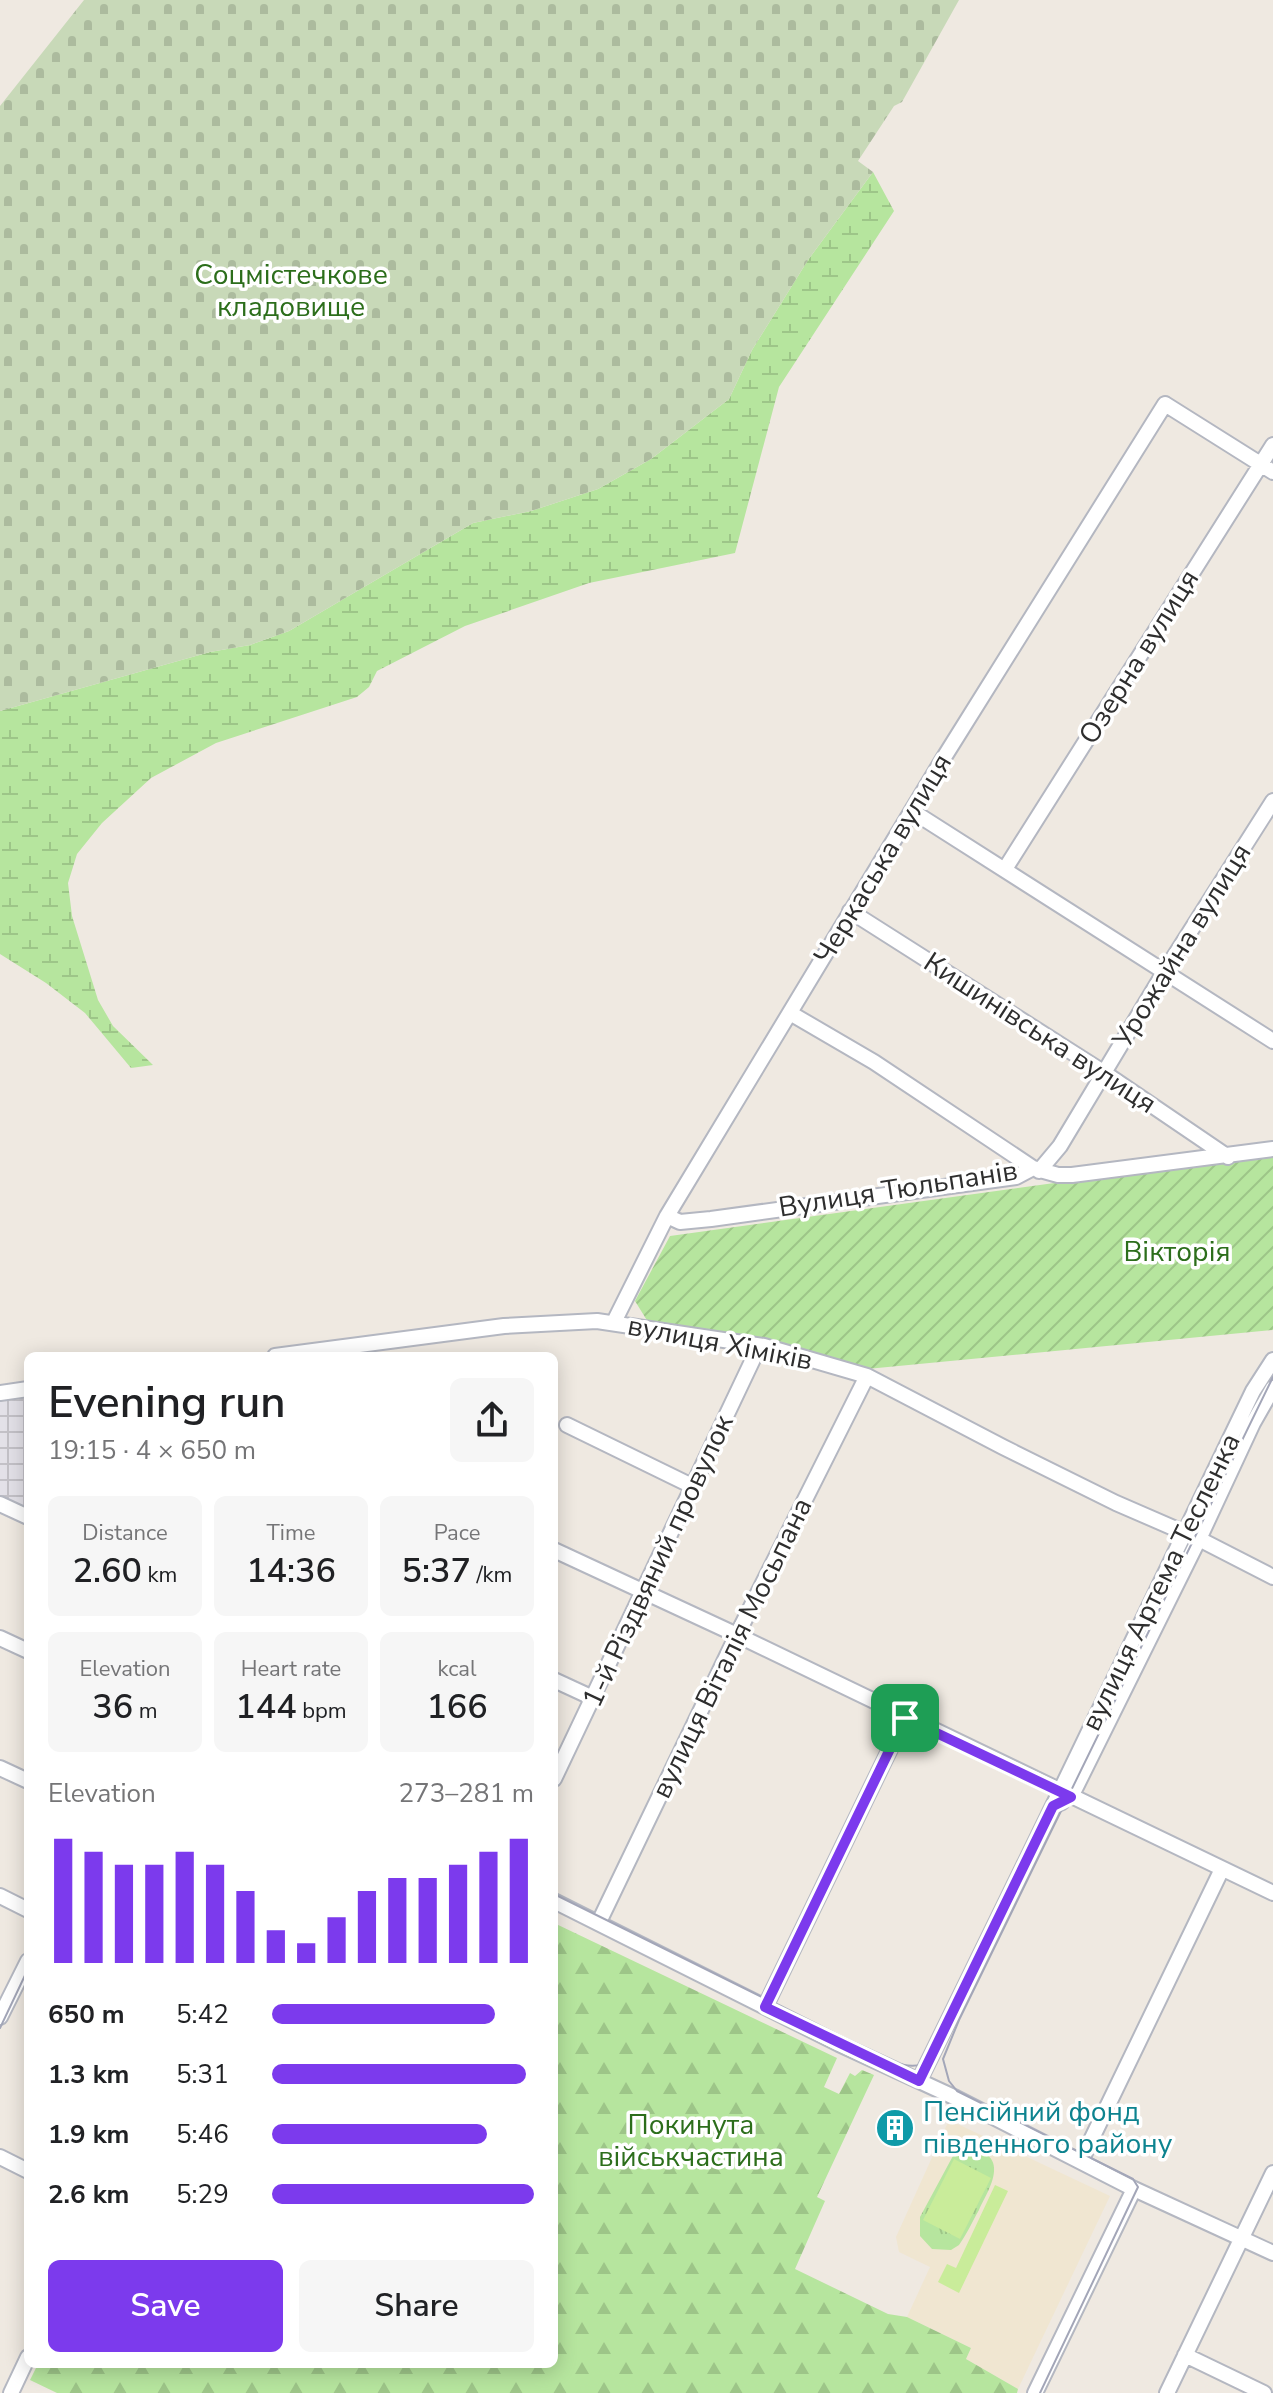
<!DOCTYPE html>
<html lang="en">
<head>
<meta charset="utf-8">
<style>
  body { margin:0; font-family:"Nunito Sans",sans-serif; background:#f6f6f6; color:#202124; height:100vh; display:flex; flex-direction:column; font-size:30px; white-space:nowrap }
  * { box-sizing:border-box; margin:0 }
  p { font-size:26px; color:#757577 }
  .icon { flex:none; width:44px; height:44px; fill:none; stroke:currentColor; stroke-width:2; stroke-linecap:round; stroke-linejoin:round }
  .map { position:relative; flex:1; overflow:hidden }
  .drawer { position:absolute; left:24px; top:1352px; width:534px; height:1016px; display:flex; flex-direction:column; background:#fff; border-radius:12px; box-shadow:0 4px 20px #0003 }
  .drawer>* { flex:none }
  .pin { position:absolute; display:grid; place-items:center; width:68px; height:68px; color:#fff; margin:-34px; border-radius:16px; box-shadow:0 4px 12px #0006 }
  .round { display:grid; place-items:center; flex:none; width:84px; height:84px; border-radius:12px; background:#f6f6f6 }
  .summary { display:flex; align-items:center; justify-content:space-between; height:136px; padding:0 24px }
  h1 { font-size:44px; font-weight:600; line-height:60px }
  .stats { display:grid; grid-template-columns:repeat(3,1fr); gap:12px; height:136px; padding:8px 24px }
  .stats div { display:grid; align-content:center; border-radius:12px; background:#f6f6f6; text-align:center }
  .stats b { font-size:34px; font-weight:600 }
  .stats small { font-size:22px; font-weight:400 }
  .stats p { font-size:22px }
  .chart { height:224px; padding:16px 24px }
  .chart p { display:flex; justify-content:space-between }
  .chart svg { width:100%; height:144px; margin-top:8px; stroke:#7c3aed; stroke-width:6 }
  .action { display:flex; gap:16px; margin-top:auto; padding:16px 24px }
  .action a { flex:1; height:92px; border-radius:12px; background:#7c3aed; color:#fff; font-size:32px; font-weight:600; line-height:92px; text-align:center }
  .action a+a { background:#f6f6f6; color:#202124 }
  ul { padding:0 24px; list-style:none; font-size:26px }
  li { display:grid; grid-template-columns:128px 96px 1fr; align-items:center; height:60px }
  li i { height:20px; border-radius:10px; background:#7c3aed }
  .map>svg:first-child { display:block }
  .industrial { fill:url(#industrial-grid) }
  .education { fill:#f0e6d1 }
  .grass { fill:url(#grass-tufts) }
  .forest { fill:url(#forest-firs) }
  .wetland { fill:url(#wetland-marsh) }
  .cemetery { fill:url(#cemetery-stones) }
  .garden { fill:url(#garden-furrows) }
  .pitch { fill:#c9ec9a }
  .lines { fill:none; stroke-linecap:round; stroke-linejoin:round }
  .minor-casing { stroke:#b4b7c1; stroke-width:18 }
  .minor { stroke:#fff; stroke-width:14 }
  .tram { stroke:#a3a6b8; stroke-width:2 }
  .route-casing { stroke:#fff; stroke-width:16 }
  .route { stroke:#7c3aed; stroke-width:10 }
  .labels { text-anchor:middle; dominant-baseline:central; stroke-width:7; stroke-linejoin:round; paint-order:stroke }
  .park-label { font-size:28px; fill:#2c6e1b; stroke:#fff }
  .street-label { font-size:28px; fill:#2e2e2e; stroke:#fff }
  .culture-label { font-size:28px; fill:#0d838f; stroke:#fff; text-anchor:start }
</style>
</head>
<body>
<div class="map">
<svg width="1273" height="2393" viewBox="0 0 1273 2393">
  <defs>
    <pattern id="industrial-grid" width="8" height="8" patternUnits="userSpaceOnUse" patternTransform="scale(2)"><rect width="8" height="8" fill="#e3e1e8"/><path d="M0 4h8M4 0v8" fill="none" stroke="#c3c1c7"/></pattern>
    <pattern id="grass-tufts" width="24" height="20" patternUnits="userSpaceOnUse" patternTransform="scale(2)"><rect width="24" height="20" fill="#b6e59e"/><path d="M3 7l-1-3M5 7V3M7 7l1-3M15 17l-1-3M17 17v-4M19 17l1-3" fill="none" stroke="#9dc588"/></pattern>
    <pattern id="forest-firs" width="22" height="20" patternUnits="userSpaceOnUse" patternTransform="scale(2)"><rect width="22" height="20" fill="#b6e59e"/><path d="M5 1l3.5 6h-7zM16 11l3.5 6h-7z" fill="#9dc588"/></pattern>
    <pattern id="wetland-marsh" width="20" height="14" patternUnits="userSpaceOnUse" patternTransform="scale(2)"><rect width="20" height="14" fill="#b6e59e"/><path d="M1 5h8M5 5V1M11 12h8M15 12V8" fill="none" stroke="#9dc588"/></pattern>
    <pattern id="cemetery-stones" width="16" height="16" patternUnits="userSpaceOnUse" patternTransform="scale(2)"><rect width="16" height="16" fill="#c8d9b8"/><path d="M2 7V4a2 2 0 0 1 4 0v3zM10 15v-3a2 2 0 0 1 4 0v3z" fill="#acbb9e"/></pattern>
    <pattern id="garden-furrows" width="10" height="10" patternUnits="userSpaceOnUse" patternTransform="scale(2)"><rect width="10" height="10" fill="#b6e59e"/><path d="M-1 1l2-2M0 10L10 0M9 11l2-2" fill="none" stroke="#9dc588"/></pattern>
  </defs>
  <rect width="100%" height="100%" fill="#efe9e1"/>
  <!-- industrial -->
  <path class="industrial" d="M28,1398V1512L0,1498V1402Z"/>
  <!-- education -->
  <path class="education" d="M949,2120L1110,2196L1018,2389L966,2359L971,2348L907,2317L930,2267L899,2252L896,2237Z"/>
  <!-- grass -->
  <path class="grass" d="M972,2148C1010,2157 990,2187 979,2210C972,2222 967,2234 959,2245L951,2250L932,2249L920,2236V2217L954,2154Z"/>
  <!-- forest -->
  <path class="forest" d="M554,1923L837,2058L824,2087L839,2094L850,2073L855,2076L862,2070L874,2075L817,2197L825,2201L795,2269L888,2314L907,2317L971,2348L966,2359L1018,2389L1017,2393H57L30,2380L38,2364H554Z"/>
  <!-- wetland -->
  <path class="wetland" d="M873,172L894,211L779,387L735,553L589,583L465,626L377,671L369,687L357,697L216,743L151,778L102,823L77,854L68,883L72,916L98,1000L113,1026L153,1065L131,1068L85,1013L46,983L0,954V711L210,652L250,645L289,631L473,523L531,511L598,489L651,459L729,399L752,350L808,260Z"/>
  <!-- cemetery -->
  <path class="cemetery" d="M84,0H959L902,102L894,106L858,161L873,172L808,260L752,350L729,399L651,459L598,489L531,511L473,523L289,631L250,645L210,652L0,711V106Z"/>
  <!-- garden -->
  <path class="garden" d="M1273,1153V1330L867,1369L797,1348L648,1322L635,1301L670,1236Z"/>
  <!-- pitch -->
  <path class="pitch" d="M954,2159L991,2178L960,2239L923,2220Z
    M995,2185L1008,2191L959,2293L938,2282L947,2264L956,2268Z"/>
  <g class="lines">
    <!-- minor casing -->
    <g class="minor-casing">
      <path id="minor" d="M912,811L1273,1041
        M1005,869L1273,445
        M850,911L1103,1072L1228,1157
        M790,1013L874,1062L1033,1168
        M1039,1171L1060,1146L1165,971L1273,801
        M667,1216L680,1222L711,1219L1016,1177L1033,1168L1058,1175H1072L1273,1149
        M614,1322L667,1216L943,759L1165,404L1273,472
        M275,1356L504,1326L597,1321L764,1346L867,1376L1003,1447L1116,1503L1199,1539L1273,1577
        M0,1393L28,1389
        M567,1425L692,1486
        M0,1504L28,1517
        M554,1550L737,1635L1273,1893
        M0,1638L28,1651
        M554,1680L593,1698
        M0,1768L28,1781
        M554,1779L755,1355L764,1346
        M1071,1797L1199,1539L1253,1423L1273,1388
        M1053,1806L1253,1391L1273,1360
        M0,1896L28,1910
        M554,1901L839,2044L956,2098L1134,2189L1273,2253
        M599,1922L737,1635L867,1376
        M765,2007L905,1718
        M0,2017L28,1961
        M919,2081L1053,1806L1062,1802
        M0,2157L28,2171
        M1081,2161L1222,1869
        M1185,2355L1264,2393
        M11,2393L28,2357
        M1035,2393L1134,2189
        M1167,2393L1273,2173"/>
    </g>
    <!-- minor -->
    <use href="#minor" class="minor"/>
    <!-- tram -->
    <path class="tram" d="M554,1894L893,2062C916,2070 932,2066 943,2043
      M0,2028L28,1969
      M1040,2393L1138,2187L1133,2179L957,2091L949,2081L943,2059L959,2020L1273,1377"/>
  </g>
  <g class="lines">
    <!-- route casing -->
    <g class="route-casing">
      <path id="route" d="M905,1718L1071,1797L1053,1806L919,2081L765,2007Z"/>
    </g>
    <!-- route -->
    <use href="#route" class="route"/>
  </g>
  <!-- icons -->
  <defs>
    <g id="building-disc" transform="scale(2)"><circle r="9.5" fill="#0f9aa8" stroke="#fff"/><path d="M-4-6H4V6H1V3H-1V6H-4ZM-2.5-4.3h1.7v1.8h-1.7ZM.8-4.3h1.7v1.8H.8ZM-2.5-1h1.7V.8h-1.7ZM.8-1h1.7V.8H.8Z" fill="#fff"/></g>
  </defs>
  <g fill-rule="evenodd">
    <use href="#building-disc" x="895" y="2128"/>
  </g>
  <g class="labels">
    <!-- park labels -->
    <g class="park-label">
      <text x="291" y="275">Соцмістечкове<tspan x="291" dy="32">кладовище</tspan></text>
      <text x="1177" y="1252">Вікторія</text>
      <text x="691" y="2125">Покинута<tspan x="691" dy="32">військчастина</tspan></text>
    </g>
    <!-- street labels -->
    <g class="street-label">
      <text transform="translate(1139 657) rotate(-58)">Озерна вулиця</text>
      <text transform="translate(883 859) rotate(-59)">Черкаська вулиця</text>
      <text transform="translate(1182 946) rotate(-58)">Урожайна вулиця</text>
      <text transform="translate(1040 1033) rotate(33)">Кишинівська вулиця</text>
      <text transform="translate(898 1189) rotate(-9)">Вулиця Тюльпанів</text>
      <text transform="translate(720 1343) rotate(11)">вулиця Хіміків</text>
      <text transform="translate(658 1561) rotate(-65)">1-й Різдвяний провулок</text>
      <text transform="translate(1161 1582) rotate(-64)">вулиця Артема Тесленка</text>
      <text transform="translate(732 1648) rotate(-64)">вулиця Віталія Мосьпана</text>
    </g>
    <!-- culture labels -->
    <g class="culture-label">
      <text x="923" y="2112">Пенсійний фонд<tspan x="923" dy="32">південного району</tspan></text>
    </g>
  </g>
</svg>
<div class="pin" style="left:905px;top:1718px;background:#1e9e55"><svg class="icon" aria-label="arrive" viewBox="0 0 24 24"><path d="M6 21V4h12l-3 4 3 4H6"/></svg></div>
<section class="drawer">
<div class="summary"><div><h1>Evening run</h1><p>19:15 · 4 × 650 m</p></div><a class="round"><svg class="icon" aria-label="share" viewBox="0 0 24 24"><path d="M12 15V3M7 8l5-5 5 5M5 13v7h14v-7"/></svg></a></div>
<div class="stats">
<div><p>Distance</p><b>2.60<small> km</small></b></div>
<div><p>Time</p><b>14:36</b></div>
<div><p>Pace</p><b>5:37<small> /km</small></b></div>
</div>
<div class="stats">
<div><p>Elevation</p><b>36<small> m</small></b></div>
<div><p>Heart rate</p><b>144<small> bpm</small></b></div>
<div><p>kcal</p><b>166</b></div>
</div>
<div class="chart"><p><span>Elevation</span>273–281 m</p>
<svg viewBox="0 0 160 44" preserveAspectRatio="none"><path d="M5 44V6M15 44V10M25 44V14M35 44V14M45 44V10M55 44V14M65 44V22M75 44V34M85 44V38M95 44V30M105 44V22M115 44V18M125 44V18M135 44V14M145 44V10M155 44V6"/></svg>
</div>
<ul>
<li><b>650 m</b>5:42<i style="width:85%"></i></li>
<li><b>1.3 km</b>5:31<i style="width:97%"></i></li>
<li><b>1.9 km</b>5:46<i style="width:82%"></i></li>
<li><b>2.6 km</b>5:29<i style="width:100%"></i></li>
</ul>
<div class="action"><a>Save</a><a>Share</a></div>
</section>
</div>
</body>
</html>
